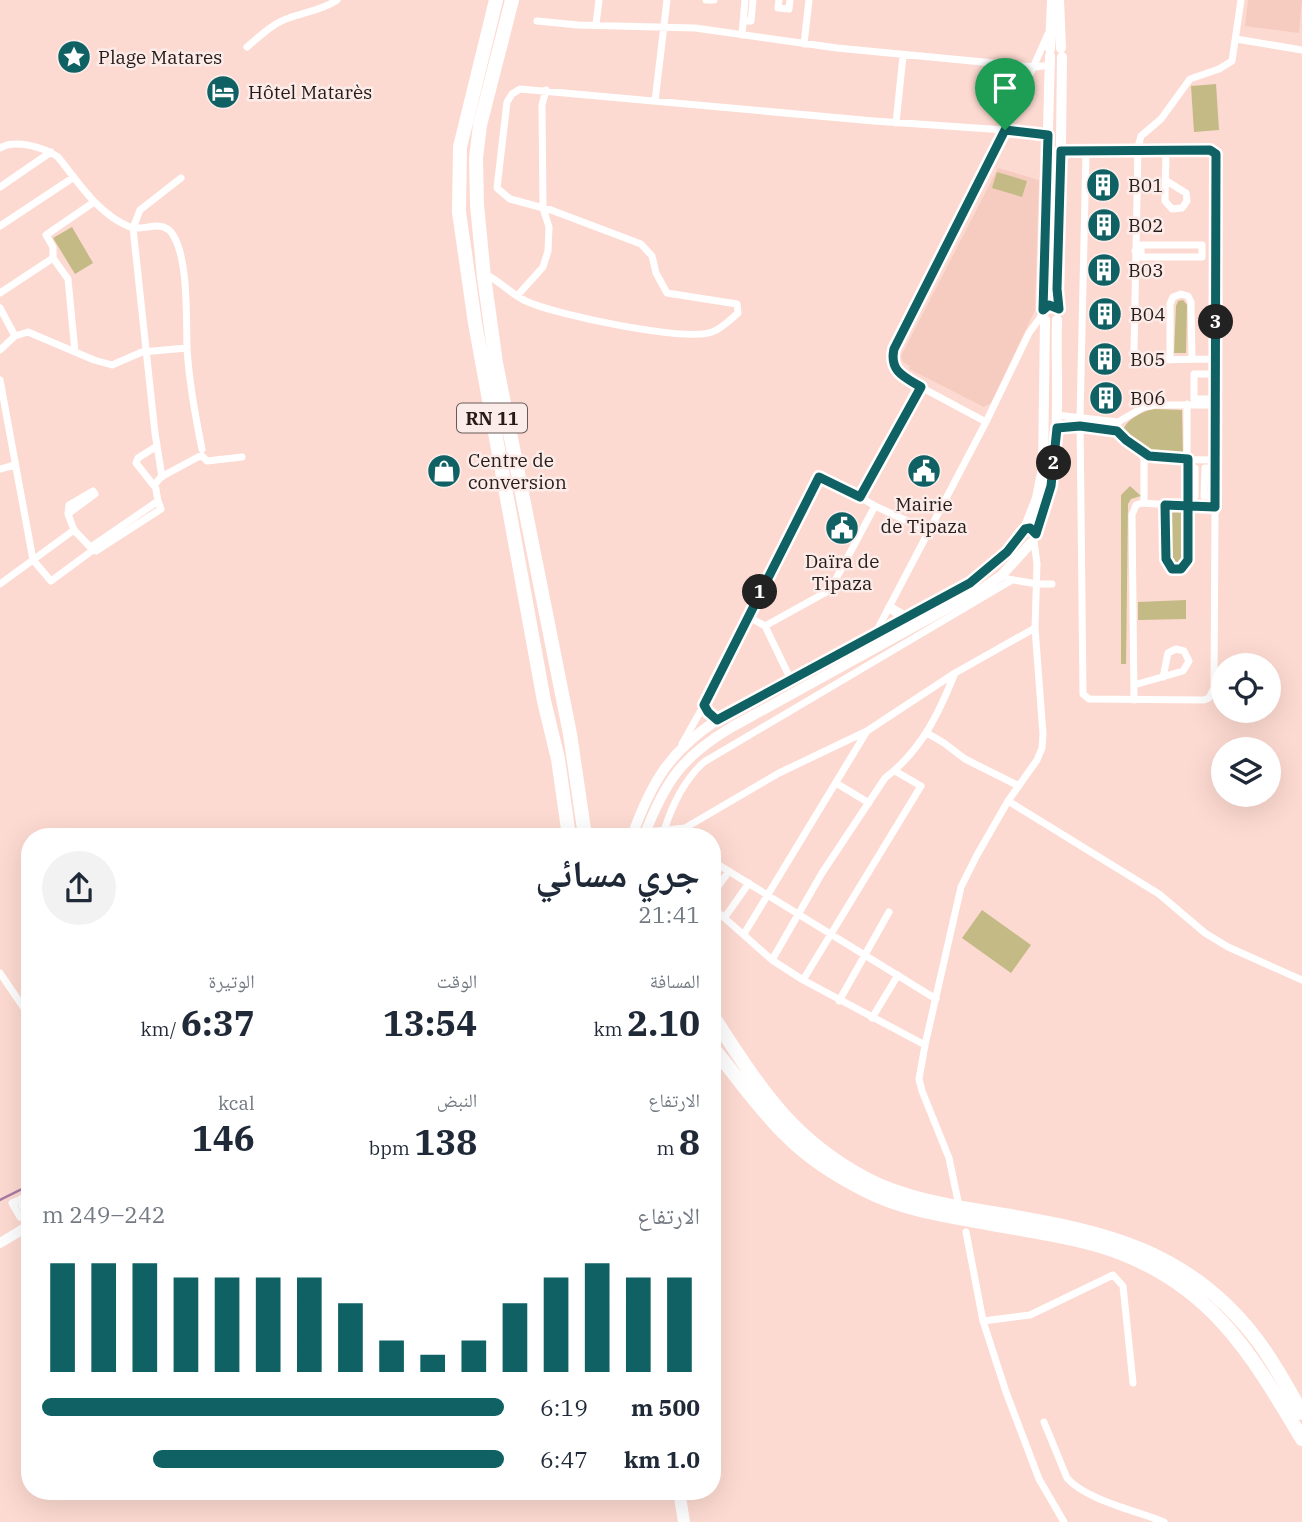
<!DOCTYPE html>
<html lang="ar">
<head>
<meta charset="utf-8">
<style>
  body { margin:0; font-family:"IBM Plex Serif","Noto Naskh Arabic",serif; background:#f2f2f3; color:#1f2937; direction:rtl; height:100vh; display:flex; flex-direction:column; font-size:26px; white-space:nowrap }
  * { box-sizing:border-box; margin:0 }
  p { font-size:23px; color:#747a83 }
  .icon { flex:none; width:38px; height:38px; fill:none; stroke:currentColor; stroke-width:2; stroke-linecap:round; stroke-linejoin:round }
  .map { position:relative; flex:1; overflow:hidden; direction:ltr }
  .panel { position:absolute; left:21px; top:828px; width:700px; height:672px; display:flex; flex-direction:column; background:#fff; border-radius:28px; box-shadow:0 7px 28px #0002; direction:rtl }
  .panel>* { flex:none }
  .tools { position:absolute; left:1211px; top:653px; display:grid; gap:14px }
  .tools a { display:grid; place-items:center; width:70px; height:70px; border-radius:50%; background:#fff; box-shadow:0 7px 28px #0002; font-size:35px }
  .pin { position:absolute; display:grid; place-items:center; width:60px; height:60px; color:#fff; margin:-72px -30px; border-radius:50% 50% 50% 0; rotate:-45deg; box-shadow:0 0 7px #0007 }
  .pin .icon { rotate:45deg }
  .km { position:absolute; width:35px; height:35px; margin:-18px; border-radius:50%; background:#222; color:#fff; font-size:19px; line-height:35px; text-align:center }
  .round { display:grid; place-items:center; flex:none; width:74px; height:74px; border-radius:37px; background:#f2f2f3 }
  .summary { display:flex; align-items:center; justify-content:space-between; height:119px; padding:0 21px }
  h1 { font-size:38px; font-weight:700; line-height:52px }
  .metrics { display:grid; grid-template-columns:repeat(3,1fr); gap:10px; height:119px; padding:7px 21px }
  .metrics div { display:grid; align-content:center }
  .metrics b { font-size:35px; font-weight:700 }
  .metrics small { font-size:19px; font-weight:400 }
  .metrics p { font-size:19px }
  .chart { height:196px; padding:14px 21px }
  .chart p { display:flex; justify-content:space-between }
  .chart svg { width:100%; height:126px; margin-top:7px; stroke:#106164; stroke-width:6 }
  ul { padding:0 21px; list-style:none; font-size:23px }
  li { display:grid; grid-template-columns:112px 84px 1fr; align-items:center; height:52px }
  li i { height:18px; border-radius:9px; background:#106164 }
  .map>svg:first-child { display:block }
  .built { fill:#f6cbc0 }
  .green { fill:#c3ba85 }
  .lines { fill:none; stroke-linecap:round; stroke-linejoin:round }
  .stream { stroke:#a879a6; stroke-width:2.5 }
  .street { stroke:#fff; stroke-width:7 }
  .secondary { stroke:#fff; stroke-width:10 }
  .primary { stroke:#fff; stroke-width:12 }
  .highway { stroke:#fff; stroke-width:14 }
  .route-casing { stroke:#fff; stroke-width:14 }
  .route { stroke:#106164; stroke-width:9 }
  .labels { text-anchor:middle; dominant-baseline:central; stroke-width:5; stroke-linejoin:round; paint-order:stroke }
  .shield { fill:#fbece9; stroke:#675a57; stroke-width:2 }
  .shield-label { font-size:18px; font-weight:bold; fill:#271b18 }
  .poi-label { font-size:19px; fill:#271b18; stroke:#fbece9; text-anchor:start }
</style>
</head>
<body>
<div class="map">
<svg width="1302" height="1522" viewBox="0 0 1302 1522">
  <rect width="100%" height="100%" fill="#fddad1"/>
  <!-- built -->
  <path class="built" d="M1248,0H1302L1299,33L1245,26Z
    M998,168L1039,180L1035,310L991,403L984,407L909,369L910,366L903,362L901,356Z"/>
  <!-- green -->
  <path class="green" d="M1216,84L1219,130L1194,132L1191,86Z
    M997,172L1027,181L1022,197L992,188Z
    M72,227L93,263L75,274L53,238Z
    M1183,300L1187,305L1186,353H1174L1176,306L1178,301Z
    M1155,409L1182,410L1183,455C1159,454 1139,451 1122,433C1125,420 1142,411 1155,409Z
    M1130,486L1141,496L1131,499L1128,504L1126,664H1121V495Z
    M1182,510V559L1175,564L1171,559V511Z
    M1186,600V619L1138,620V602Z
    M982,910L1031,945L1011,973L962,938Z"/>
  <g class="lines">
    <!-- stream -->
    <path class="stream" d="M0,1200L30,1185"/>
    <!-- street -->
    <path class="street" d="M706,0H714
      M779,0L778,8L789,9L790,0
      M537,21L578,25L695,28L837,48L1035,67L1050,65
      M743,21H751L753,0
      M596,24L599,0
      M742,35L745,0
      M1236,39L1302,50
      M804,44L809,0
      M247,47C260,36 273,23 289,18C306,12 322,10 337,0
      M655,101L667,0
      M896,123L903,56
      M0,148C15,139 44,147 58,157C79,183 98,214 130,227C142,232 160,219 171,232C189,255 186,319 187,348C189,381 195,415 202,449
      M1061,151L1210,150L1217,157L1214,688L1209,698L1204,700L1089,699L1083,694L1080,418L1086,152
      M1165,180L1186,193L1187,201L1182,208L1172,209L1165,201V199L1166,151
      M0,187L51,152
      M0,226L74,177
      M1135,251H1141V257H1202V245H1141V251
      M53,258L68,279L75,352
      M483,273C501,281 511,295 528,302C558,315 684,342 712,332C721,329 731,319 738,313L737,304L667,293L656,273L652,256L641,244L551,210L510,199L497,188L507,102L512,94L520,89L874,121L1005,130L1048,135
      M0,293L53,258V247L46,235L94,202
      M517,296L543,267L548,251L549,227L543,208L542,105L546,90
      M0,308L15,336
      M1042,315L1029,333L986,422L902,377L893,366L894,349L1005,130L1048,34
      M0,350L15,336L28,332L94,360L112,365L142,352L187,348
      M1216,359L1146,360L1134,351L1138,147L1141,136L1161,119L1190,79L1219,69L1232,61L1241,0
      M1170,360V304L1173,297L1181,294L1188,296L1191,302L1192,359
      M0,380L33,560L51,581L93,550L96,551L161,509L158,501
      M1216,399H1194V374H1216
      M1187,404V506L1215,507
      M1056,415L1118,422
      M1057,428L1080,426L1117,431
      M1144,453V503
      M1215,460C1173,459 1148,465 1117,431L1118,422L1144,407L1155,405H1216
      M0,469L15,465
      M162,477L155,433L133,228L140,210L181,178
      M155,487L136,463L138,458L157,446
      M1188,495L1195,496V468L1188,467
      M1215,496H1204L1205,468H1215
      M875,506L929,531
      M68,514L95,494L93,491L69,505L68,514L74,530
      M91,547L158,501L155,484L161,477L198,457L202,456L207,461L242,457
      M1008,579L1037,584H1052
      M0,584L74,530L93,550
      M749,617L765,626
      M876,632L986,422
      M791,680L765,626L830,590L875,506L860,497
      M1134,685L1183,671L1189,661L1184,651L1176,649L1168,653L1163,677
      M1134,700L1132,515L1136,505L1142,503L1187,506L1188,560L1181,569H1172L1166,561L1165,505
      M927,733L944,743L965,759L1019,786
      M682,744L704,705L819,477L860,497L921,387
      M836,783L869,803
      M1008,801L1159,894L1205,933L1228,947L1302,980
      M685,828L692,836
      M646,832L685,828L779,773L867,731L955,673L1035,628
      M665,836L664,831C672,805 683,781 704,762L1012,580
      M712,859L717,864L936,999
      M712,895L729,871
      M712,907L772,960L803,980L925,1045
      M725,917L749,883
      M744,934L867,731
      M772,960L822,873L885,778C921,751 939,713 955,673
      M0,973L30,1017
      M803,980L921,786L895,771
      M839,1001L889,912
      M872,1018L898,975
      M19,1200L12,1203L20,1217L30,1211
      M958,1201L949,1158L922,1091L919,1079L925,1045L961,887L977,855L1008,801L1037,760L1042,748L1043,734L1035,628L1037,564L1034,541
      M30,1207L24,1197L19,1200L30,1220
      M966,1232L983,1321L1006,1392L1039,1479L1064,1522
      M983,1321L1030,1315L1113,1275L1123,1286L1133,1383
      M1044,1422L1067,1478C1086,1500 1137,1511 1164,1522"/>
    <!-- secondary -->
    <path class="secondary" d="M1059,0L1061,48
      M1050,49L1052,0
      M1059,309L1062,57
      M1043,310L1050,56
      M1025,529L1037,498L1043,468L1045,320
      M1036,534C1065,467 1055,391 1057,320
      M890,608L907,618
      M704,705L708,712L717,720
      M632,836C651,783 669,752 717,720L970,583L998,561L1021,534
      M644,836C665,782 681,757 732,727L982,589L1001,576L1031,543
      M0,1243L30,1225"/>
    <!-- primary -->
    <path class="primary" d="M679,1491L684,1522"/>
    <!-- highway -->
    <path class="highway" d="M496,0L460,147L459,212L475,323L544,701L558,759L569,836
      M512,0L480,125L476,158L477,205L484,277L496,363L570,734L585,836
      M712,1015C759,1086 788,1137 866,1179C908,1201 958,1207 1004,1215C1105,1232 1187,1250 1254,1336C1273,1360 1287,1387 1302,1413
      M712,1047C737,1076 759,1109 787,1136C809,1158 837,1176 865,1190C907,1212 957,1217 1003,1226C1037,1232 1073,1237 1107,1248C1209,1282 1250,1351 1302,1439"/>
  </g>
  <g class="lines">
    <!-- route casing -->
    <g class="route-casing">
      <path id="route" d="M1005,130L894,349C889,371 904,377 921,387L860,497L819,477L704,705L708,712L717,720L970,583L1007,552L1025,529L1030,528L1036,534L1051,486L1057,428L1080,426L1117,431L1126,440L1149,456L1188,459V560L1181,569H1172L1166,559L1165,505L1215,507L1216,154L1210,150L1061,151L1057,289L1059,309L1049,305L1043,310L1048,135L1005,130"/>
    </g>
    <!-- route -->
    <use href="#route" class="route"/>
  </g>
  <!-- icons -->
  <defs>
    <g id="sight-disc" transform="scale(1.75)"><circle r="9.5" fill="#106164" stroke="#fbece9"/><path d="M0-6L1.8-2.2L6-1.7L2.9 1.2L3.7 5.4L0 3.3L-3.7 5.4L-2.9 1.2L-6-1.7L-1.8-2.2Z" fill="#fff"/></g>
    <g id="hotel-disc" transform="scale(1.75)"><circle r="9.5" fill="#106164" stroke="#fbece9"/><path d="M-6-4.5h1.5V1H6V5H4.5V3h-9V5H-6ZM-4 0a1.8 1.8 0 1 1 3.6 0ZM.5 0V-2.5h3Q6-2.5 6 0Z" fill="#fff"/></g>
    <g id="building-disc" transform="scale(1.75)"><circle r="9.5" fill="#106164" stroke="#fbece9"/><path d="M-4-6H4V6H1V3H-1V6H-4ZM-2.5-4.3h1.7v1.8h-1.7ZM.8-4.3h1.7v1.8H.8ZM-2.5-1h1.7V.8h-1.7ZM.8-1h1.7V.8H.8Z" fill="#fff"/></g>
    <g id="shop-disc" transform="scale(1.75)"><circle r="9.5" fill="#106164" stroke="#fbece9"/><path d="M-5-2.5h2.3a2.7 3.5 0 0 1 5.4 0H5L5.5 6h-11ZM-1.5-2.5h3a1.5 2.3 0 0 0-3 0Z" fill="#fff"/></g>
    <g id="civic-disc" transform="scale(1.75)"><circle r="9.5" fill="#106164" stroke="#fbece9"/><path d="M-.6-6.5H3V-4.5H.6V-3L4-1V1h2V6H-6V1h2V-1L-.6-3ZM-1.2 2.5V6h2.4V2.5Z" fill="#fff"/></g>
  </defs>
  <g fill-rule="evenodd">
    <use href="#sight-disc" x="74" y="57"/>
    <use href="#hotel-disc" x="223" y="92"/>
    <use href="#building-disc" x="1103" y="185"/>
    <use href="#building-disc" x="1104" y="225"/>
    <use href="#building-disc" x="1104" y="270"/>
    <use href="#building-disc" x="1105" y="314"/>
    <use href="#building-disc" x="1105" y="359"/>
    <use href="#building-disc" x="1106" y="398"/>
    <use href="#shop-disc" x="444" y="471"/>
    <use href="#civic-disc" x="924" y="471"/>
    <use href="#civic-disc" x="842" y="528"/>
  </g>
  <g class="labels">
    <!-- shield labels -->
    <rect class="shield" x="457" y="403.5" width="70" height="29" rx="5"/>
    <g class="shield-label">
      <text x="492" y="418">RN 11</text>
    </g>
    <!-- poi labels -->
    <g class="poi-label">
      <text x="98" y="57">Plage Matares</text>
      <text x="248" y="92">Hôtel Matarès</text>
      <text x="1128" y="185">B01</text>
      <text x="1128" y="225">B02</text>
      <text x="1128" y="270">B03</text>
      <text x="1130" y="314">B04</text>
      <text x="1130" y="359">B05</text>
      <text x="1130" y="398">B06</text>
      <text x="468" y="460">Centre de<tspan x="468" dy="22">conversion</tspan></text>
      <text x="924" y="504" text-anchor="middle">Mairie<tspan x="924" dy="22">de Tipaza</tspan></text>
      <text x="842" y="561" text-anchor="middle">Daïra de<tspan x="842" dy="22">Tipaza</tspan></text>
    </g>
  </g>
</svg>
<div class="tools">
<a><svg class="icon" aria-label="locate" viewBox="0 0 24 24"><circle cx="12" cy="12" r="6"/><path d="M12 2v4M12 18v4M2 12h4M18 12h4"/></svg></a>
<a><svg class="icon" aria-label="layers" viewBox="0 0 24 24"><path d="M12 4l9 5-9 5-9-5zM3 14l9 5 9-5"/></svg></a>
</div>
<div class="pin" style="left:1005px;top:130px;background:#1e9e55"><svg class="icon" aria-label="arrive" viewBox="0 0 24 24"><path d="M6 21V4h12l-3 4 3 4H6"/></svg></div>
<b class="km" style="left:760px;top:592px">1</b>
<b class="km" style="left:1054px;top:463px">2</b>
<b class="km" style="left:1216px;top:322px">3</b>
<section class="panel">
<div class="summary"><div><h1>جري مسائي</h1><p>21:41</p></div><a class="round"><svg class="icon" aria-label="share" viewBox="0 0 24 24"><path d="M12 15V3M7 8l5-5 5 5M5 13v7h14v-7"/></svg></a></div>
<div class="metrics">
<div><p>المسافة</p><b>2.10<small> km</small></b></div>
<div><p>الوقت</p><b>13:54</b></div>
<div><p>الوتيرة</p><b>6:37<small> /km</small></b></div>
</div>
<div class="metrics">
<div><p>الارتفاع</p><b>8<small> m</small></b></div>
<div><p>النبض</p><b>138<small> bpm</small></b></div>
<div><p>kcal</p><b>146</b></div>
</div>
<div class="chart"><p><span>الارتفاع</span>242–249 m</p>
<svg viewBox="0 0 160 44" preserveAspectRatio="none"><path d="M5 44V6M15 44V6M25 44V6M35 44V11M45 44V11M55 44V11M65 44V11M75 44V20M85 44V33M95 44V38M105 44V33M115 44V20M125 44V11M135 44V6M145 44V11M155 44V11"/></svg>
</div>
<ul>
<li><b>500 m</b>6:19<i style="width:100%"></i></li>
<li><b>1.0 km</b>6:47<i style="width:76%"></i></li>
</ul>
</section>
</div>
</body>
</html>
